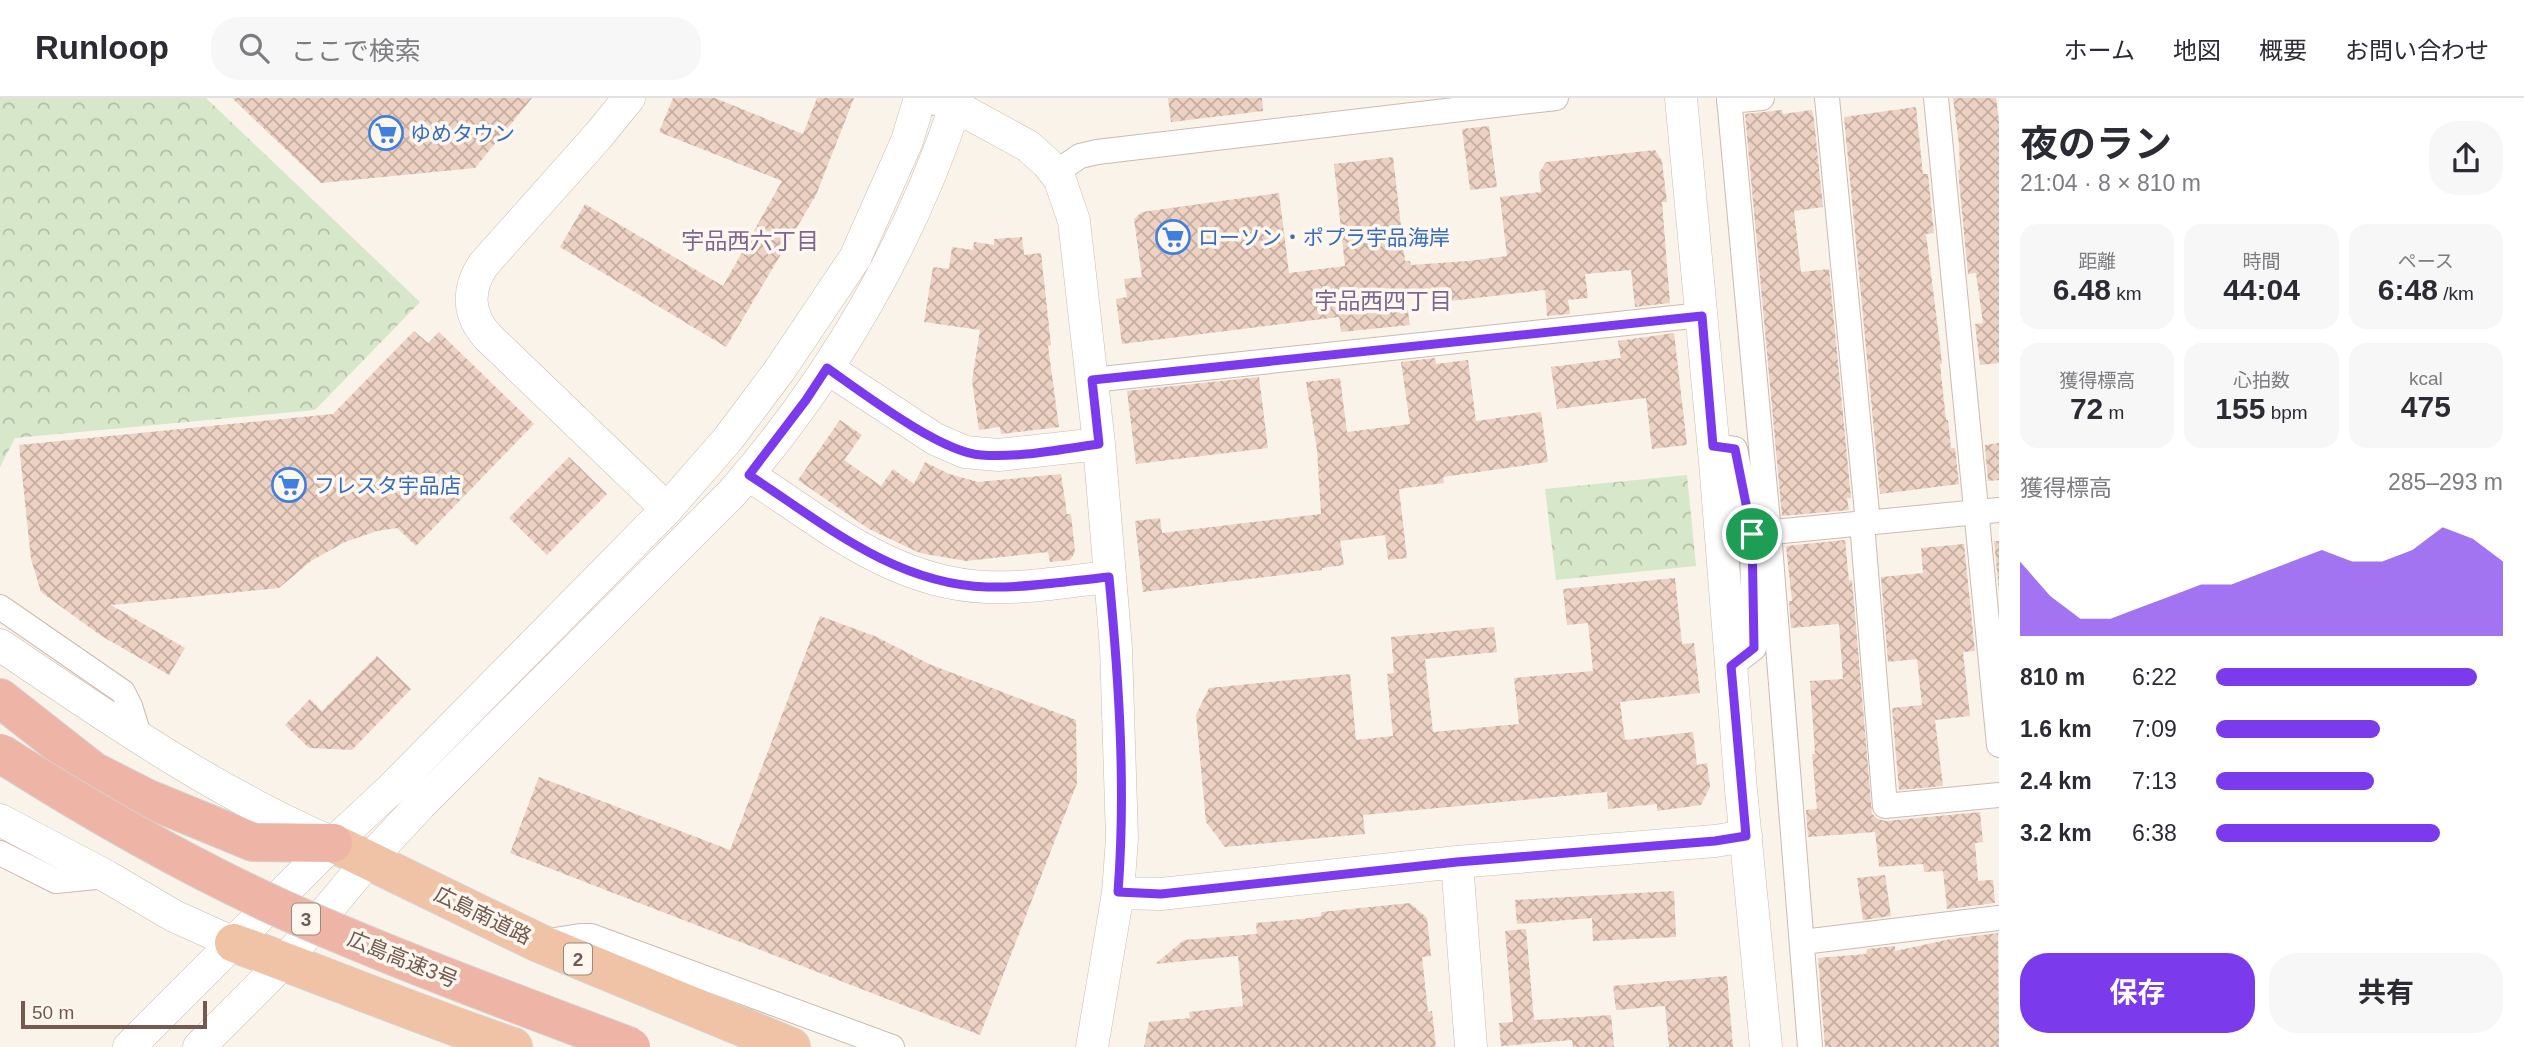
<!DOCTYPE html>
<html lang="ja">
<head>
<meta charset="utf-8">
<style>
  body { margin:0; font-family:Arial,"Noto Sans JP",sans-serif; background:#f7f7f7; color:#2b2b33; height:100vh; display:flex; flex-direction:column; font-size:26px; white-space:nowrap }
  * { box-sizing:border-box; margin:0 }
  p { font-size:23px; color:#7c7c81 }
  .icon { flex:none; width:38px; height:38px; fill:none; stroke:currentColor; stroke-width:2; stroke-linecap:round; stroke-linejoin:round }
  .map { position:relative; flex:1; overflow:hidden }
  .drawer { display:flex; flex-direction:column; background:#fff; width:525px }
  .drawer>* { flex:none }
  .scale { position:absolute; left:21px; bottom:18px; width:186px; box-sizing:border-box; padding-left:7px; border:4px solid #73594f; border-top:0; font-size:19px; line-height:24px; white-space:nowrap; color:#73594f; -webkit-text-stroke:5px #fdf7ef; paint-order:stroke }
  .pin { position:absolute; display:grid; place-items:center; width:60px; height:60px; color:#fff; margin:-30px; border:4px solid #fff; border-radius:50%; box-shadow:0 2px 7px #0007 }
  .round { display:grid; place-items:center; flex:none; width:74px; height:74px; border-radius:28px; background:#f7f7f7 }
  .overview { display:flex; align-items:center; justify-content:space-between; height:119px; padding:0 21px }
  h1 { font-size:38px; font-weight:700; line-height:52px }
  .metrics { display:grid; grid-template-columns:repeat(3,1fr); gap:10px; height:119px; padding:7px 21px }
  .metrics div { display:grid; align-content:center; border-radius:18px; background:#f7f7f7; text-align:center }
  .metrics b { font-size:30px; font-weight:700 }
  .metrics small { font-size:19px; font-weight:400 }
  .metrics p { font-size:19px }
  .chart { height:196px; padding:14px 21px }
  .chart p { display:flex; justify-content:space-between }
  .chart svg { width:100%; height:126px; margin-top:7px; fill:#7c3aed; opacity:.7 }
  .primary-button { display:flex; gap:14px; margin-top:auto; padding:14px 21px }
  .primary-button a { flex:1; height:80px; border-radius:28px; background:#7c3aed; color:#fff; font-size:28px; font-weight:700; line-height:80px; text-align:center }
  .primary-button a+a { background:#f7f7f7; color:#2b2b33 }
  ul { padding:0 21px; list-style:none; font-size:23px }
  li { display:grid; grid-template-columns:112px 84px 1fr; align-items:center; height:52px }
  li i { height:18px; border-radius:9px; background:#7c3aed }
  header { display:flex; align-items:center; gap:42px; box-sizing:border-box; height:98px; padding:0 35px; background:#fff; border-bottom:2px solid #e1e1e2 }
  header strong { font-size:33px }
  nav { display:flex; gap:38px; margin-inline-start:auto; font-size:24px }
  .search { width:490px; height:63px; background:#f7f7f7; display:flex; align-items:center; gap:18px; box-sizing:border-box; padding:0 24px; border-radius:28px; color:#7c7c81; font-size:26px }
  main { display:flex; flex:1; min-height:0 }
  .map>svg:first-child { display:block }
  .park { fill:url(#park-crowns) }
  .building { fill:url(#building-cross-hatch) }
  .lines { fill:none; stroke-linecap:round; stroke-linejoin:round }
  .minor-casing { stroke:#ccbab0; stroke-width:26 }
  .tertiary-casing { stroke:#ccbab0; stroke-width:33 }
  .trunk-casing { stroke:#d8d1ce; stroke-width:40 }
  .motorway-casing { stroke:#d8d1ce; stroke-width:40 }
  .minor { stroke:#fff; stroke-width:24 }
  .tertiary { stroke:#fff; stroke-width:32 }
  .trunk { stroke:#f0c3a7; stroke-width:38 }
  .motorway { stroke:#eeb4a6; stroke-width:38 }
  .motorway-bridge-casing { stroke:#d8d1ce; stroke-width:40; stroke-linecap:butt }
  .motorway-bridge { stroke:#eeb4a6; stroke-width:38 }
  .route-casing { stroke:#fff; stroke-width:14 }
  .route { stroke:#7c3aed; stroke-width:9 }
  .labels { text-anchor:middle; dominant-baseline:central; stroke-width:7; stroke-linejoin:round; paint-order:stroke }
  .shield { fill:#fdf7ef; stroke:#9c887f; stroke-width:2 }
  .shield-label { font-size:19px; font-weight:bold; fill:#73594f }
  .shop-label { font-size:21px; fill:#366cbe; stroke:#fdf7ef; text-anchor:start }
  .street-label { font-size:21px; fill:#73594f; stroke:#fdf7ef }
  .neighbourhood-label { font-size:23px; fill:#7e678e; stroke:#fdf7ef }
</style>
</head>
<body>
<header>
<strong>Runloop</strong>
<div class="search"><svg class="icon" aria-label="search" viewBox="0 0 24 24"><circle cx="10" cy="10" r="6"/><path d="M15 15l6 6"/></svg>ここで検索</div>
<nav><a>ホーム</a><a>地図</a><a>概要</a><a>お問い合わせ</a></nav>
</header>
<main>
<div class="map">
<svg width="1999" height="949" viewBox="0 0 1999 949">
  <defs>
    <pattern id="park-crowns" width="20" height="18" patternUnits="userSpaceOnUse" patternTransform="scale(1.75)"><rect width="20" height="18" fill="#d7e7c9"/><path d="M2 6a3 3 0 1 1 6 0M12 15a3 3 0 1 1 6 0" fill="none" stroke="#b3bea6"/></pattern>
    <pattern id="building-cross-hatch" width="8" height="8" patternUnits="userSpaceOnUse" patternTransform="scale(1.75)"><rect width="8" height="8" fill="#edd1c3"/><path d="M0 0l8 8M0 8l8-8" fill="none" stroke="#c4ada1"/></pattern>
  </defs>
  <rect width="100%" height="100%" fill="#faf3e9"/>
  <!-- park -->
  <path class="park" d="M0,0H206L420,204L315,312L15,340L0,369Z
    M1687,377L1696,468L1556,482L1545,391Z"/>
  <!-- building -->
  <path class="building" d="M232,0H532L475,70L321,85Z
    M673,0H715L803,36L817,0H854L816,97L726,249L560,149L585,106L723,188L782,83L659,34Z
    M1168,0H1262L1263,13L1171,24Z
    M1953,0H1996L1999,24V265L1980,267L1975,226L1983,225L1976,175L1968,176L1958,72H1960L1959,46Z
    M1916,9L1923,76H1928L1934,135L1926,136L1940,247L1942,266H1940L1946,322H1948L1951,350H1955L1959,386L1880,396L1844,19Z
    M1782,12L1783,16L1812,12L1814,22L1823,109L1794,113L1801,174L1829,171L1851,400H1847L1849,412L1782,418L1745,16Z
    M1489,28L1497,89L1470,92L1462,31Z
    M1655,52L1662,63L1667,104H1662L1670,205L1635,209L1631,172L1585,176L1588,200L1568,202L1570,216L1547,218L1545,192L1450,203L1448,189L1405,195L1410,227L1341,234L1339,219L1122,246L1116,201L1127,199L1124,181L1142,179L1134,121L1142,114L1279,95L1289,175L1345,168L1334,66L1393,59L1405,163H1410L1411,167L1468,163L1507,158L1500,99L1541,94L1539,75L1546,64Z
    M1022,139L1024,157L1041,155L1051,247L1048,248L1059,329L1001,336L1000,329L979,332L972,283L980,232L924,224L933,169L949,171L952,149L973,152L974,144L994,147V141Z
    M414,233L428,245L439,234L534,326L416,448L397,430L377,433L345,444L311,463L279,490L111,507L185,550L169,577L100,537L41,494L31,461L19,347L333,316Z
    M1674,235L1687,347L1652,351L1646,300L1557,311L1551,269L1621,260L1618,243Z
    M1435,260L1436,266L1468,262L1476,323L1541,314L1548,364L1443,379L1444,385L1399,391L1407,460L1388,462L1385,437L1340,443L1344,467L1322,470V472L1143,494L1135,423L1160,420L1162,435L1321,416L1317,352L1306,284L1340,280L1347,334L1410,326L1401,264Z
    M1259,279L1268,350L1136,366L1127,293Z
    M840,322L862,337L844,362L881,388L893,371L914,386L925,364L949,376L978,384L1061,376L1067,416H1071L1075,454L1070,462L1050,464L1048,454L966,463L920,455L869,431L798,382Z
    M1999,345V382L1988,383L1985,347Z
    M569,359L607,396L547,457L509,420Z
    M1845,442L1849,483L1852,482L1872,716L1878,721L1886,723L1980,714L1983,744L1975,745L1978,783L1993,782L1995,805L1947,811L1943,773L1924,774L1923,766L1879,769L1875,734L1808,739L1806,712L1817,711L1812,656H1815L1810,583L1843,581L1839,526L1791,530L1789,503H1792L1786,448Z
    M1994,443H1999V494Z
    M1964,446L1975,553L1963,554L1970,618L1935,622L1943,688L1899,692L1892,610L1922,607L1917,561L1888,564L1881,479L1923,475L1921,450Z
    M1675,480L1682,546L1694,545L1700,595L1620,604L1625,642L1693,634L1697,667L1707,665L1710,689L1701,707L1657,713V706L1608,711L1607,694L1363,717L1365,736L1225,749L1206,724L1196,617L1209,590L1350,576L1356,642L1393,638L1387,576L1394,575L1391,539L1494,529L1497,554L1425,561L1433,634L1519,626L1514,580L1593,573L1588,525L1567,527L1563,491Z
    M820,518L877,539L929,566L1076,622L1077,685L980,937L510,755L539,679L730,752Z
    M377,558L411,591L352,652L309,650L285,627L310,601L322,613Z
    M1885,777L1891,818L1863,822L1857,780Z
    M1674,793L1676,839L1593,843L1592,820L1517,826L1515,802Z
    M1410,805L1427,820L1431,858L1422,859L1428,914L1432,913L1436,949H1144L1149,924L1190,920L1189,914L1243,908L1238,858L1155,866L1184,842L1257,836L1256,825L1302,821L1322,818L1321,814Z
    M1526,831L1534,922L1611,917L1614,949H1573L1572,942L1501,948L1499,925L1513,924L1505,833Z
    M1998,835L1999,949H1825L1818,860L1866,856L1867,851L1895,848V853L1951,841Z
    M1727,878L1733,949H1669L1665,908L1616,912L1613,888Z"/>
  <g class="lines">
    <!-- minor casing -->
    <g class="minor-casing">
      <path id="minor" d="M1729,0L1769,435L1810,949
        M1827,0L1868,425
        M1936,0L1999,647
        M1729,3L1762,0
        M1055,75L1080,58L1097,54L1556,0
        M1092,282L1702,217
        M1713,348L1735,351L1752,436L1754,550L1731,568
        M1862,425L1885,708L1999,697
        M1752,436L1999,412
        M0,509L123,594L130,608L140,640
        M0,755L56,783L106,778
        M542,844L580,838H591L892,949
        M1803,844L1999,820"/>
    </g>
    <!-- tertiary casing -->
    <g class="tertiary-casing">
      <path id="tertiary" d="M629,0L598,38L483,167C466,193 468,218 489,240L667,411
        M1681,0L1715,364L1741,692L1766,949
        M936,1L955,8L1028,48L1048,66L1060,82L1074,123L1099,346L1116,550L1122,740L1118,795L1092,949
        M827,270L935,341L965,354L998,357L1099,346
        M749,377C823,425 894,486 987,489C1027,491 1069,483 1109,479
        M0,547C104,617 210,691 326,742
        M0,722L106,778L174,818L234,845
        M1457,764L1471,949
        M1118,795L1161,796L1457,764L1715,743L1746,738
        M129,949L333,745L390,692L667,411L728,341L779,273L855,160L907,43L920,0
        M199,949L284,864L368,763L420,707L732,395C832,281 911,145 958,0"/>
    </g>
    <!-- trunk casing -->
    <g class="trunk-casing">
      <path id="trunk" d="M333,745L539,845L791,949
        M234,845C327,879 419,917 513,949"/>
    </g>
    <!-- motorway casing -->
    <g class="motorway-casing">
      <path id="motorway" d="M0,600L93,673L146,700L253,744L333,745"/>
    </g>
    <!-- minor -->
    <use href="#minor" class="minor"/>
    <!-- tertiary -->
    <use href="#tertiary" class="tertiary"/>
    <!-- trunk -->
    <use href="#trunk" class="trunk"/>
    <!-- motorway -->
    <use href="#motorway" class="motorway"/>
    <!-- motorway-bridge casing -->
    <g class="motorway-bridge-casing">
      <path id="motorway-bridge" d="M0,655C91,713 185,767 284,812C397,862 514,905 631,949"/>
    </g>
    <!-- motorway-bridge -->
    <use href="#motorway-bridge" class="motorway-bridge"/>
  </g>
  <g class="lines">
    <!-- route casing -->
    <g class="route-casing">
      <path id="route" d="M1702,218L1713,348L1735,351L1752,436L1754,550L1731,568L1746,738L1715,743L1457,764L1161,796L1118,794C1126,689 1119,584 1109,479C1069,483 1027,490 987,489C894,486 823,425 749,377L806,302L827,270C863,295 940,354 981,357C1020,360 1061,351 1099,346L1092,282Z"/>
    </g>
    <!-- route -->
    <use href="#route" class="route"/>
  </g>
  <!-- icons -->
  <defs>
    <g id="supermarket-ring" transform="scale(1.75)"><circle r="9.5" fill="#fdf7ef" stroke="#3f7fe0" stroke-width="1.5"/><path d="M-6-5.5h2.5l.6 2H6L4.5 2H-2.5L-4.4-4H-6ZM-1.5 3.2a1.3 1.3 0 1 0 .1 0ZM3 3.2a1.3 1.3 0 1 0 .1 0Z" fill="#3f7fe0"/></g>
  </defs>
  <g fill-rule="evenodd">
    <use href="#supermarket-ring" x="386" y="35"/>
    <use href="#supermarket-ring" x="1173" y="139"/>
    <use href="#supermarket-ring" x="289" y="387"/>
  </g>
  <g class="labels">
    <!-- shield labels -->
    <g class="shield">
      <rect x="292" y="805.5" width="28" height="31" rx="5"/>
      <rect x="564" y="845.5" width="28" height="31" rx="5"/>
    </g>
    <g class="shield-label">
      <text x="306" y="821">3</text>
      <text x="578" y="861">2</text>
    </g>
    <!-- shop labels -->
    <g class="shop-label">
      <text x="410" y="35">ゆめタウン</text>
      <text x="1198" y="139">ローソン・ポプラ宇品海岸</text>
      <text x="314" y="387">フレスタ宇品店</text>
    </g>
    <!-- street labels -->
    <g class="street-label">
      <text transform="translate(483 817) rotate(26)">広島南道路</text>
      <text transform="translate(403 861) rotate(22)">広島高速3号</text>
    </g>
    <!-- neighbourhood labels -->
    <g class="neighbourhood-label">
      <text x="750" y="143">宇品西六丁目</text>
      <text x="1383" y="203">宇品西四丁目</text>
    </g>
  </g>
</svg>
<div class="scale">50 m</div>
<div class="pin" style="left:1752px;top:436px;background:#1e9e55"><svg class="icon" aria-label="arrive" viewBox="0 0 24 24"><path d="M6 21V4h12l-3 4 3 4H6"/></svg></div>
</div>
<section class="drawer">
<div class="overview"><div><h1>夜のラン</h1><p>21:04 · 8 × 810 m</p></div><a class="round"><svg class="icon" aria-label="share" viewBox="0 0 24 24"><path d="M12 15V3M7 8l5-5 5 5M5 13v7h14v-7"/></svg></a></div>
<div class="metrics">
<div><p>距離</p><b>6.48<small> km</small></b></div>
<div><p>時間</p><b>44:04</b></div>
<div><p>ペース</p><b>6:48<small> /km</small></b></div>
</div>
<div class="metrics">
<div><p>獲得標高</p><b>72<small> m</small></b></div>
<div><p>心拍数</p><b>155<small> bpm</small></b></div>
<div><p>kcal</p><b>475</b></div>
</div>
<div class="chart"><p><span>獲得標高</span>285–293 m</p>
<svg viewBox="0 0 160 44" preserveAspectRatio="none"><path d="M0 44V18L10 30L20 38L30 38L40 34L50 30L60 26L70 26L80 22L90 18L100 14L110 18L120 18L130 14L140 6L150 10L160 18V44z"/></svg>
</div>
<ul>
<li><b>810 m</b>6:22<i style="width:91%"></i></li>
<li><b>1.6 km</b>7:09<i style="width:57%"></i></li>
<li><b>2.4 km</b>7:13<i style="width:55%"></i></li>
<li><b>3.2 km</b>6:38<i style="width:78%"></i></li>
</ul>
<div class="primary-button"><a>保存</a><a>共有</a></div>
</section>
</main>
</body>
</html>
